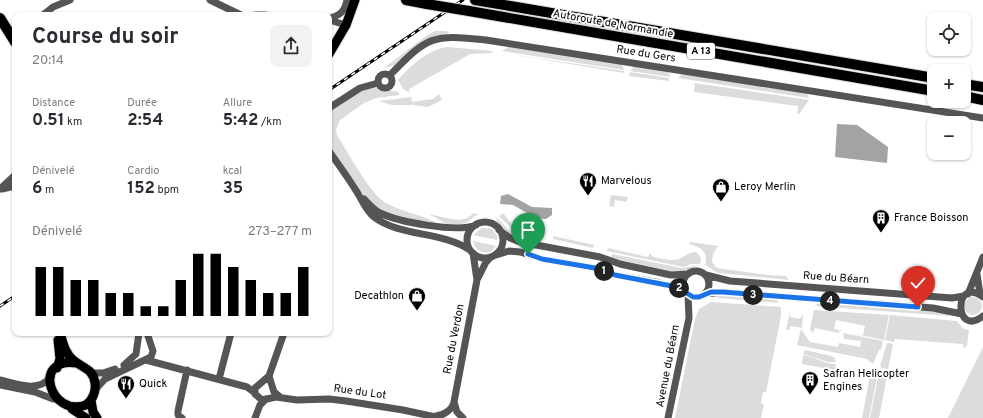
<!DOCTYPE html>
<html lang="fr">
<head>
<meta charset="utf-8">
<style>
  body { margin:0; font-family:Overpass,sans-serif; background:#f2f2f3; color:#2b2b33; height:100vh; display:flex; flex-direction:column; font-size:15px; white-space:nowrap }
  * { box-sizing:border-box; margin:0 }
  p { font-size:13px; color:#7c7c81 }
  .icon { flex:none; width:22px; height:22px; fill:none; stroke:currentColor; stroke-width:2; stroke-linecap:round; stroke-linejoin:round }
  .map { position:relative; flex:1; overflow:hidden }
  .drawer { position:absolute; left:12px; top:12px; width:320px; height:324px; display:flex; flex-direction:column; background:#fff; border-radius:8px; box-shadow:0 1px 3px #0004 }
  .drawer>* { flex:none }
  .tools { position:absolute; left:927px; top:12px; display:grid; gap:8px }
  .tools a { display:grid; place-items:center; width:44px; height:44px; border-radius:8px; background:#fff; box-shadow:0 1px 3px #0004; font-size:20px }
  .pin { position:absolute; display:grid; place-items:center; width:34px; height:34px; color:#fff; margin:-41px -17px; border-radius:50% 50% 50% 0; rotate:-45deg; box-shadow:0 0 4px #0007 }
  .pin .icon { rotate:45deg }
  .km { position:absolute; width:20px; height:20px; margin:-10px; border-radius:50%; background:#222; color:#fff; font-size:11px; line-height:20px; text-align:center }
  .round { display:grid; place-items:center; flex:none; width:42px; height:42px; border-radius:8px; background:#f2f2f3 }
  .head { display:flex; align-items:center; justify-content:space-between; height:68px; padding:0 20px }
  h1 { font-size:22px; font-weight:700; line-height:30px }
  .stats { display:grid; grid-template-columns:repeat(3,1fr); gap:6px; height:68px; padding:4px 20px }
  .stats div { display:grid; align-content:center }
  .stats b { font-size:17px; font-weight:700 }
  .stats small { font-size:11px; font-weight:400 }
  .stats p { font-size:11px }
  .chart { height:112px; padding:8px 20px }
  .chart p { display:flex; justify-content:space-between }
  .chart svg { width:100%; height:72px; margin-top:4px; stroke:#000; stroke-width:6 }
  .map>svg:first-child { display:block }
  .green { fill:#dcdcdc }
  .water { fill:#a3a3a3 }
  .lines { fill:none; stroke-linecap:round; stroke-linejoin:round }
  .major-casing { stroke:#dbdbdb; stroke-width:11 }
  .highway-casing { stroke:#dbdbdb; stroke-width:12 }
  .minor { stroke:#555; stroke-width:7 }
  .major { stroke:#000; stroke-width:9 }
  .highway { stroke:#000; stroke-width:10 }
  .rail-casing { stroke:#000; stroke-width:3 }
  .rail { stroke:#fff; stroke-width:1.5; stroke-dasharray:4.5; stroke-linecap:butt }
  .highway-bridge-casing { stroke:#dbdbdb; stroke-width:12; stroke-linecap:butt }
  .highway-bridge { stroke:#000; stroke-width:10 }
  .route-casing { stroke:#fff; stroke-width:8 }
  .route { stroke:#1a73e8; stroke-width:5 }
  .labels { text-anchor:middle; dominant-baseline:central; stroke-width:4; stroke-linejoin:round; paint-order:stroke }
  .shield { fill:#fff; stroke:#4c4c4c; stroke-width:1 }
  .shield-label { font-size:10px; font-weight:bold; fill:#000 }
  .street-label { font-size:11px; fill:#000; stroke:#fff }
  .poi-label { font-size:11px; fill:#000; stroke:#fff; text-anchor:start }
</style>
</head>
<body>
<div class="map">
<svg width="983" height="418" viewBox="0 0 983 418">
  <rect width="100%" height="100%" fill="#fff"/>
  <!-- green -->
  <path class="green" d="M435,31H446L450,33C437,35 425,39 415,47C402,56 400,66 384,68L426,36Z
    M447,47L493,51L492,53L470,54L409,89L410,92L404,90L398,80C412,65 425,51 447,47Z
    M508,47L622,64L624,70L502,51Z
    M503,53L624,71V73Z
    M634,66L667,71L671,77L630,71Z
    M630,72L669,78V81L629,76Z
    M682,74L807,93L809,98L678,78Z
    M695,82V83L809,100L799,114H797L798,106L694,92Z
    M372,87L399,92V95L376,98L364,103L340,120L336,130L337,135C347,151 371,195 386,203C403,213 423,214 440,225C420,221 398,219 380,210C370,206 333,157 329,146C326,137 329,121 329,112L359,92Z
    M439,94L442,100L428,107L413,105L412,103V105H392L379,101L411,97L412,102L433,99Z
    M611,195L628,197L626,202L615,200L614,207L609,206Z
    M473,213L478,214L466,223L450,226L429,214C442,216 464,226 473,213Z
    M503,213L515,228L544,234V237L513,230L499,216Z
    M495,216L511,232L540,240L539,244C522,240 502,235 495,216Z
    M482,228L492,229L497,236V240L473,235Z
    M553,236L594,245L593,248L553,239Z
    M473,241L496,246L491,252C481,254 475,250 473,241Z
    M690,242L718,246L713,254L712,262L717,268L768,275L786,276L789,280L718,273L705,265C709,252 701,247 689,244Z
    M608,248L648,257L650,253L653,257C660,258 671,262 678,259C685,257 688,252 696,252C700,255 702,259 700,264H691L684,267L607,251Z
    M612,254L682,268L699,265L680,273L611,258Z
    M718,295L775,299L779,303L718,298Z
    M964 306a9 9 0 1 1 18 0a9 9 0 1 1-18 0Z
    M711,302L781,307V316L766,392H763L761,403L764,405L761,418H675L695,319L699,309Z
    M820,302L950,313L949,316L815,306Z
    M814,310L889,315L884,340L851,333L863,335L865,326L836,320L834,329L843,331H839V333L815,328L813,333L810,329Z
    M790,312V317L800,319L803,314L802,328L790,326L789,330H786Z
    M890,315L957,321L964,329L969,330L967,346L963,348V344L895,339L894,342L885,340Z
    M801,329L810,342L838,347L839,343L860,347L861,341L844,339L843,333L883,341L881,350H879L873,364L867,359L797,345Z
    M887,343L893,344L888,369L882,368L880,366Z
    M983,347V418H948Z
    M805,350L831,356L835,358L836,362H828L803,354Z
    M803,355C815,357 824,364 836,364L835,370L802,364Z
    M871,370L878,372L869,418H862Z
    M882,370L888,371L879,418H870L879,372Z"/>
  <!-- water -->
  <path class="water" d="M837,124L857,125L888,147L887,163L835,157Z
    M508,194L532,207L552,208V215L546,219L536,218L513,205L500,204L501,196Z"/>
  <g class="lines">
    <!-- major casing -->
    <g class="major-casing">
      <path id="major" d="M329,54L346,25L355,0
        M60,333C63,343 65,353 73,360C82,368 93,368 95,383C96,391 93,400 86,405C50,418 31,356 77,363
        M57,368L60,359L58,340
        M91,400L93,412L97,418
        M72,409L86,418"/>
    </g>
    <!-- highway casing -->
    <g class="highway-casing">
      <path id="highway" d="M406,0L427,4
        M475,0L934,78
        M469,11L934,91
        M0,18L15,42
        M964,84L983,87
        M964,96L983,100"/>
    </g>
    <!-- minor -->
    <path class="minor" d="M210,0L241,15
      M43,15L53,7L70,0
      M255,15H266
      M329,18C340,16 345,11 347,0
      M329,20L346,25
      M378 81a7 7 0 1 1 14 0a7 7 0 1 1-14 0Z
      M390,75C428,36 432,34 486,40L983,118
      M329,108L360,88L378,83
      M329,151C338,164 347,176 355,189C362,199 365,210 374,217C400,237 442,231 470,250
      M0,189L15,175
      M2,189L15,186
      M364,199C369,204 374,210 380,213C399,222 457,233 476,225
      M467 240a18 18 0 1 1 36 0a18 18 0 1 1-36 0Z
      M499,230L510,238L520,242L600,257L620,264L671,275L688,274
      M493,256L509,251L520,252L542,259L595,268L615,275L655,282L685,290
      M683 284a13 13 0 1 1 26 0a13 13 0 1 1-26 0Z
      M977,274L980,294
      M706,275L730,281L952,298L964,296
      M478,278L486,262L491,257
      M705,294L723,292L933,308L962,314
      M968,294L983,257
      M983,297C953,275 954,339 983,316
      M284,333L269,376L255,388V394L262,400L276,397L297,400L329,399L346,401L403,410L440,418
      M146,360L247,387L255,393
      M124,365L136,354L139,333
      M92,373H103L115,369
      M269,376L274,392L280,397
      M219,379L231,333
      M0,380C17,384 38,393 51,377
      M0,385L35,392L53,399
      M95,390L105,379L151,357L153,351L147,333
      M454,402L457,412L463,418
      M436,416C444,415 452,410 454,402L477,280L473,253
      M182,418L178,415V411L187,370
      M255,418L260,405L266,399
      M668,418L689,318L688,294"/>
    <!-- major -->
    <use href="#major" class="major"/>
    <!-- highway -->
    <use href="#highway" class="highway"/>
    <!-- rail casing -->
    <g class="rail-casing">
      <path id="rail" d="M329,90L463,0
        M0,306L15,296"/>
    </g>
    <!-- rail -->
    <use href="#rail" class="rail"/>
    <!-- highway-bridge casing -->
    <g class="highway-bridge-casing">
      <path id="highway-bridge" d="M427,4L469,11"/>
    </g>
    <!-- highway-bridge -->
    <use href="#highway-bridge" class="highway-bridge"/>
  </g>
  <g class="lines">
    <!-- route casing -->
    <g class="route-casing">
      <path id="route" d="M528,254L542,259L595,268L615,275L677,287L693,297H699L711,292H723L918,307"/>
    </g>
    <!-- route -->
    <use href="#route" class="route"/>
  </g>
  <!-- icons -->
  <defs>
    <g id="restaurant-pin" transform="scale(0.9)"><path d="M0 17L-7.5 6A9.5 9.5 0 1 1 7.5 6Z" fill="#000" stroke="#fff"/><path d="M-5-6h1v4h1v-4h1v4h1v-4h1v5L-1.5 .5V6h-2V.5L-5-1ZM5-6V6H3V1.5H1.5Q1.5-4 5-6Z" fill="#fff"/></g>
    <g id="shop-pin" transform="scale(0.9)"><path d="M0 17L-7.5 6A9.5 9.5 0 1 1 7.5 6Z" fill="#000" stroke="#fff"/><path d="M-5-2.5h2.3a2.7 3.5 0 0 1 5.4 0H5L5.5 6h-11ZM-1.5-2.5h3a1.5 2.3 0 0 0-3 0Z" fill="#fff"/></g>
    <g id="building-pin" transform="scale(0.9)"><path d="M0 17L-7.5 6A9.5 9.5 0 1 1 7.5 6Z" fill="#000" stroke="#fff"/><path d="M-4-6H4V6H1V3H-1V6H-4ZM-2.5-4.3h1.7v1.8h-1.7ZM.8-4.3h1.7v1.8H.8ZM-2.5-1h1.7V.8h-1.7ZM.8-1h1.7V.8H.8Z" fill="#fff"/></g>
  </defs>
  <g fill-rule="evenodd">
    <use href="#restaurant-pin" x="588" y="181"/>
    <use href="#shop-pin" x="721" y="187"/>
    <use href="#building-pin" x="881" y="218"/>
    <use href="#shop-pin" x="417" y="296"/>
    <use href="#building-pin" x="810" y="380"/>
    <use href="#restaurant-pin" x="126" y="384"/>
  </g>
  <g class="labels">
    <!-- shield labels -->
    <rect class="shield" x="687" y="43" width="28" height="16" rx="3"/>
    <g class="shield-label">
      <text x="701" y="51">A 13</text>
    </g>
    <!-- street labels -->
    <g class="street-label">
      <text transform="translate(613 24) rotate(10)">Autoroute de Normandie</text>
      <text transform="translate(646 54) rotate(9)">Rue du Gers</text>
      <text transform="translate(836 278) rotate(4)">Rue du Béarn</text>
      <text transform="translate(454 339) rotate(-79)">Rue du Verdon</text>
      <text transform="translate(668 366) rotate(-79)">Avenue du Béarn</text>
      <text transform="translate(360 392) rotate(8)">Rue du Lot</text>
    </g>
    <!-- poi labels -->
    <g class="poi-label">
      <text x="601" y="181">Marvelous</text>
      <text x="734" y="187">Leroy Merlin</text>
      <text x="894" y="218">France Boisson</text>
      <text x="404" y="296" text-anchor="end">Decathlon</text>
      <text x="823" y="374">Safran Helicopter<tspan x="823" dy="13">Engines</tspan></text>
      <text x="139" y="384">Quick</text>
    </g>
  </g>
</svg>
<div class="tools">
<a><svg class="icon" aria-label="locate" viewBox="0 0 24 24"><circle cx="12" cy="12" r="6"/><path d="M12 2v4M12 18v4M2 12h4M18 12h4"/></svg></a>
<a>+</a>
<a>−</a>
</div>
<div class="pin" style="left:528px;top:254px;background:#1e9e55"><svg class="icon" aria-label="arrive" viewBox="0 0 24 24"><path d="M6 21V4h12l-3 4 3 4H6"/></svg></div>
<div class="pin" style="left:918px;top:307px;background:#d93025"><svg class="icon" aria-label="check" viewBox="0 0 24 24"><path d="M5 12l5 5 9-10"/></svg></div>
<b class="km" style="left:604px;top:271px">1</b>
<b class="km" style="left:679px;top:288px">2</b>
<b class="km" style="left:753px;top:295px">3</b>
<b class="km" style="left:830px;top:301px">4</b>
<section class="drawer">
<div class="head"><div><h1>Course du soir</h1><p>20:14</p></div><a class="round"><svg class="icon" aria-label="share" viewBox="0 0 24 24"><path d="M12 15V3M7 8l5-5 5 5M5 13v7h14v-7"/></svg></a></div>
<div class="stats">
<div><p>Distance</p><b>0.51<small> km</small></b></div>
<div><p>Durée</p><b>2:54</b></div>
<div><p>Allure</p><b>5:42<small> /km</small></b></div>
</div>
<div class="stats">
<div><p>Dénivelé</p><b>6<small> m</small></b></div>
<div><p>Cardio</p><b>152<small> bpm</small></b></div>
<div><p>kcal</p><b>35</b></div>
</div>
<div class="chart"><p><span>Dénivelé</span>273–277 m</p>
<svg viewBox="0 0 160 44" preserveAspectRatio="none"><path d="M5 44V14M15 44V14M25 44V22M35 44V22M45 44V30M55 44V30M65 44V38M75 44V38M85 44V22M95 44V6M105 44V6M115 44V14M125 44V22M135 44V30M145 44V30M155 44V14"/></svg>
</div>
</section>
</div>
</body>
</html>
